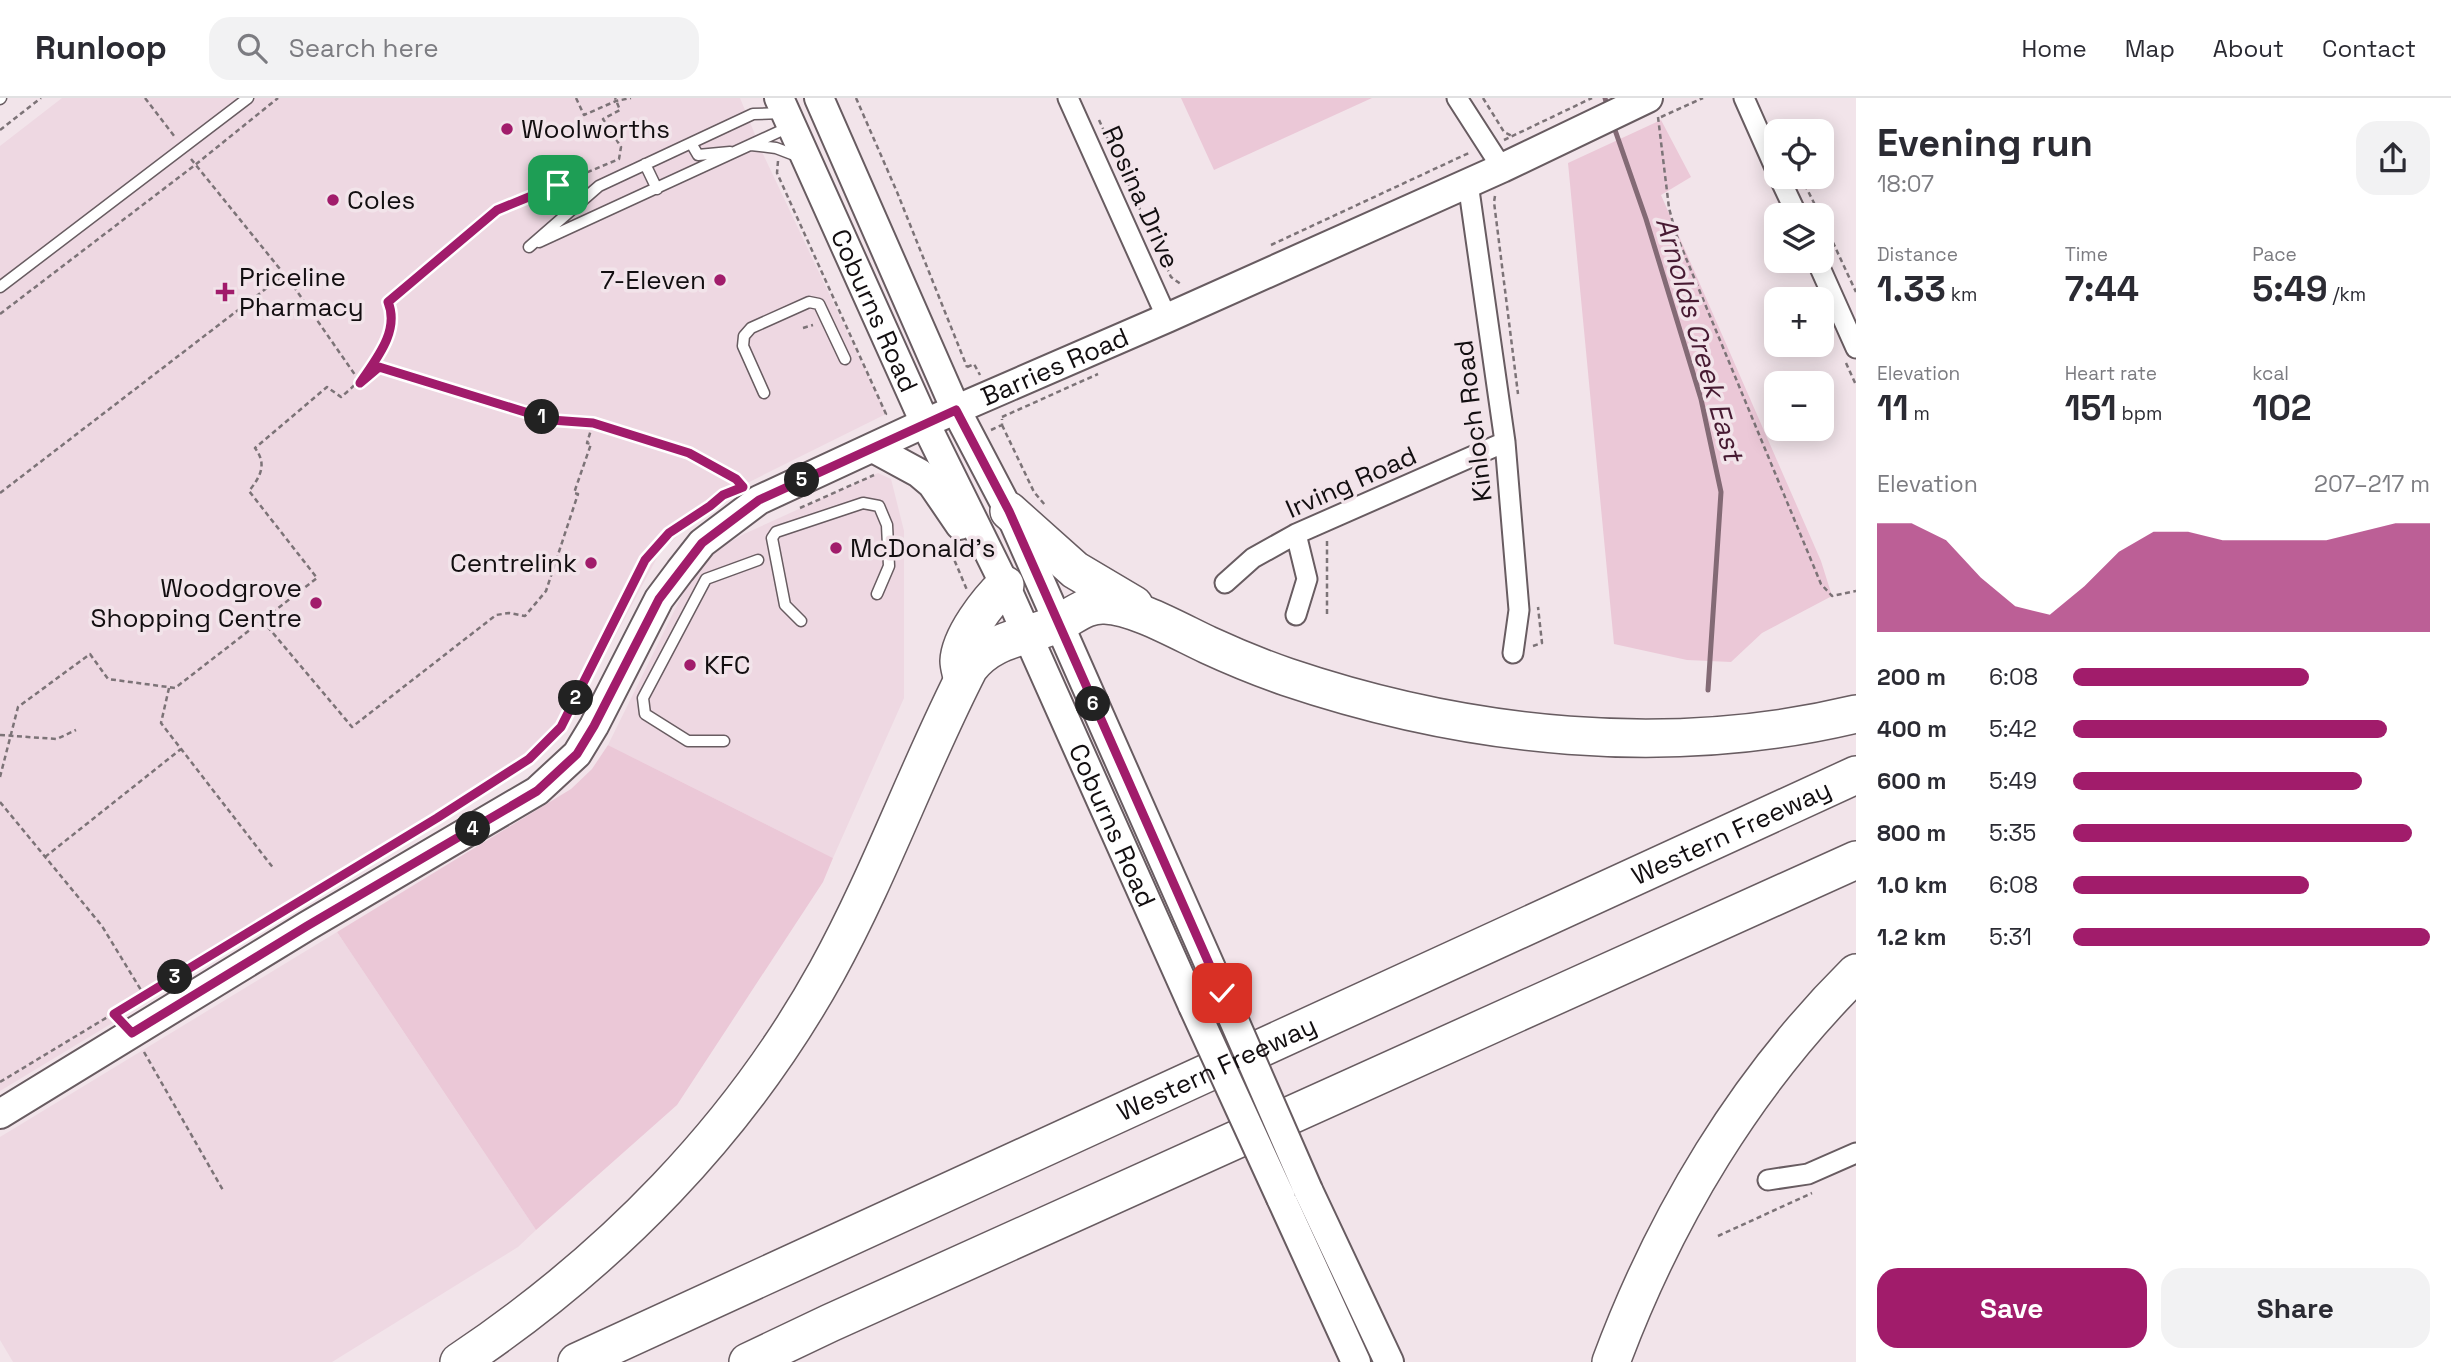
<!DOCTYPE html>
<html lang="en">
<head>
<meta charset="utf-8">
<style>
  body { margin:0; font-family:"Space Grotesk",sans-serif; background:#f2f2f3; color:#2b2b33; height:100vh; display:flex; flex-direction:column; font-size:26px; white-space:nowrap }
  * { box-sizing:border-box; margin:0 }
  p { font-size:23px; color:#7c7c81 }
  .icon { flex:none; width:38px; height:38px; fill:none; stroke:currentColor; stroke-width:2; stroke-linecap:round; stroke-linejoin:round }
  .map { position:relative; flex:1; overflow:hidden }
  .panel { display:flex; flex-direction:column; background:#fff; width:595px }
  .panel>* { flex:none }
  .controls { position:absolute; left:1764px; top:21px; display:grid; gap:14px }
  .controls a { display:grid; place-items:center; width:70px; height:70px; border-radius:14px; background:#fff; box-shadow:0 4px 18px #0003; font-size:35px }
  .pin { position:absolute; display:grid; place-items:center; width:60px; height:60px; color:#fff; margin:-30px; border-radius:14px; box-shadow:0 4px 10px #0006 }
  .km { position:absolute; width:35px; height:35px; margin:-18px; border-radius:50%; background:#222; color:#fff; font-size:19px; line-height:35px; text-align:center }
  .round { display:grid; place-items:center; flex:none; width:74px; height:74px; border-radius:21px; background:#f2f2f3 }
  .summary { display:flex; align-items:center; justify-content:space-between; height:119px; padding:0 21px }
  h1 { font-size:38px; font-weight:600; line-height:52px }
  .figures { display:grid; grid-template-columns:repeat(3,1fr); gap:10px; height:119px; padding:7px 21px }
  .figures div { display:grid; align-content:center }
  .figures b { font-size:35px; font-weight:600 }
  .figures small { font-size:19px; font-weight:400 }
  .figures p { font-size:19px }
  .chart { height:196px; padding:14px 21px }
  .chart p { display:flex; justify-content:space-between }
  .chart svg { width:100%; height:126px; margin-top:7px; fill:#a11c6b; opacity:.7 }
  .cta { display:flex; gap:14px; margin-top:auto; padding:14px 21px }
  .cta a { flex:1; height:80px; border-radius:21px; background:#a11c6b; color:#fff; font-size:28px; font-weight:600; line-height:80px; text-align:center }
  .cta a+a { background:#f2f2f3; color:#2b2b33 }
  ul { padding:0 21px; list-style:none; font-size:23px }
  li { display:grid; grid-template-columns:112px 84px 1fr; align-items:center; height:52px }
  li i { height:18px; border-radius:9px; background:#a11c6b }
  header { display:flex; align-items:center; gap:42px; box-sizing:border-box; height:98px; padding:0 35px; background:#fff; border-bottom:2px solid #e1e1e2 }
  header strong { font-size:33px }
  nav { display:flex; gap:38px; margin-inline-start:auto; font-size:24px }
  .search { width:490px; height:63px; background:#f2f2f3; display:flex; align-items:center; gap:18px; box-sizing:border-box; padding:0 24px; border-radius:21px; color:#7c7c81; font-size:26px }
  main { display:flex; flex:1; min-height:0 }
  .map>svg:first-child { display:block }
  .built { fill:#eed8e2 }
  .green { fill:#ebc8d7 }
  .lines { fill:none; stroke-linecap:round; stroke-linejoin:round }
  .stream { stroke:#836a75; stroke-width:5 }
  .lane-casing { stroke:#685c61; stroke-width:13 }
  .street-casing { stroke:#685c61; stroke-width:23 }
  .secondary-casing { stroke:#685c61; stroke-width:32 }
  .highway-casing { stroke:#685c61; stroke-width:40 }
  .path { stroke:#7c7377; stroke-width:2.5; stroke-dasharray:5 3.5; stroke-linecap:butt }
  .lane { stroke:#fff; stroke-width:10 }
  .street { stroke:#fff; stroke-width:19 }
  .secondary { stroke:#fff; stroke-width:28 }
  .highway { stroke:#fff; stroke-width:37 }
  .secondary-bridge-casing { stroke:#685c61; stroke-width:32; stroke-linecap:butt }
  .secondary-bridge { stroke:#fff; stroke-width:28 }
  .route-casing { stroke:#fff; stroke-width:14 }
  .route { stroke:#a11c6b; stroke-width:9 }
  .poi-dot { fill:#a11c6b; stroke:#f2e4ea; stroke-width:2.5 }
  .labels { text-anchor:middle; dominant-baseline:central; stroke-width:7; stroke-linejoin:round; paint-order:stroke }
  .poi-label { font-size:26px; fill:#120e10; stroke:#f2e4ea; text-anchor:start }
  .street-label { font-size:26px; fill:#120e10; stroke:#f2e4ea }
  .water-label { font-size:28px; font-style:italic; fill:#471a32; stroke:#f2e4ea }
</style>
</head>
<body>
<header>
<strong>Runloop</strong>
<div class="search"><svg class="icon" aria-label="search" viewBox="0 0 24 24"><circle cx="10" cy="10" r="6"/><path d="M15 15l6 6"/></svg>Search here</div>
<nav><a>Home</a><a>Map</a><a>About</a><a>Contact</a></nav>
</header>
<main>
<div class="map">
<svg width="1856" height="1264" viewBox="0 0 1856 1264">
  <rect width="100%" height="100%" fill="#f2e4ea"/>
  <!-- built -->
  <path class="built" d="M62,0H740L763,56L886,316L723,397L660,454L567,629L540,655L195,875L0,993V48Z
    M878,375L891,381L904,433V600L833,760L608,647L684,493L708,461L723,448L744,436Z
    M337,834L536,1132L518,1149L332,1264H13L0,1242V1039Z"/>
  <!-- green -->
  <path class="green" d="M1181,0H1372L1214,72Z
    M1661,22L1691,79L1661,97L1821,463L1832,498L1762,535L1731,564L1687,562L1614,546L1568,65Z
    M608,647L833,760L823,784L677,1007L536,1132L337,834L571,691L592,671Z"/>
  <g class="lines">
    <!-- stream -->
    <path class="stream" d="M1605,0L1606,4
      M1615,32L1646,121L1701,301L1721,394L1708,592"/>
    <!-- lane casing -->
    <g class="lane-casing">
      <path id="lane" d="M0,1L1,0
        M691,45L698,57L730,54
        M751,47L776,50L797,58
        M645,66L657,91
        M539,144L789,29
        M529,149L599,88L753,16L783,15
        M0,189L248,0
        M764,295L743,248L744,238L751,230L809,204L819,206L845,261
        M801,523L785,507L772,440L776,434L863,405L879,408L887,427L889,468L877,496
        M724,643H688L645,616L643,600L706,481L758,462"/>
    </g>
    <!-- street casing -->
    <g class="street-casing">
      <path id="street" d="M1068,0L1167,220
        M1457,0L1502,70
        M1744,0L1776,72
        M1779,79L1797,117
        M1468,85L1505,344L1519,512L1513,555
        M1817,163L1856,250
        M1225,485L1253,460L1296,436L1505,344
        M1296,517L1307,481L1296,436
        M1768,1082L1808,1076L1856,1055"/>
    </g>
    <!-- secondary casing -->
    <g class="secondary-casing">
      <g id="secondary">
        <path id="s1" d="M779,0L925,325L1005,487L1193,908"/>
        <path d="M819,0L956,312L1009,413L1222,895"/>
        <path d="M873,350L919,375L932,386L960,427"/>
        <path id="s2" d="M0,1016L307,828L537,693L577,656L594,628L659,501L680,473L702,445L759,402L925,325L1167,220L1502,70L1648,0"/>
        <path d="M1308,1092L1389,1264"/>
        <path d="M1281,1100L1356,1264"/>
      </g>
    </g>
    <!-- highway casing -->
    <g class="highway-casing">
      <g id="highway">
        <path d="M1009,413L1075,472L1134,507"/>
        <path d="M962,579C961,574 959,568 959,563C960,539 988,503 1005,487"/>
        <path d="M459,1264C610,1163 739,1032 827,873C881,775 918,669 969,570C992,540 1025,540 1057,526C1074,518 1085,506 1105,507C1135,508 1180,534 1208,547C1234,559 1261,570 1287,579C1468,640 1668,661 1856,616"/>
        <path id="s3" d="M577,1264L1856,677"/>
        <path d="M748,1264L830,1225L1856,762"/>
        <path d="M1611,1264C1665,1119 1746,984 1856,875"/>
      </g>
    </g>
    <!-- path -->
    <path class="path" d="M145,0L175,39
      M576,0L584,17L616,3L631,0
      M856,0L897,94L967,269
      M1483,0L1504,34L1512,38
      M1658,19L1669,110L1676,136L1821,486L1832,498L1856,493
      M1661,19L1703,0
      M1099,22L1171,179L1182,187
      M0,32L41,0
      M1504,42L1592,0
      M191,61L284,176
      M778,63L777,75L886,316L883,318
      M1801,79L1820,117
      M1495,98L1494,104L1518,296
      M1822,121L1856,194
      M1271,147L1471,54
      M0,216L195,67L278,0
      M803,230L813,227
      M1846,265L1856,287
      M967,269L974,266L980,277
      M1002,319L1098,276
      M1002,327L1034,394L1045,407
      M991,332L1002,327V321
      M0,395L285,176L360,284L379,269C435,286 491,306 548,321C563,325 580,322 595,326C630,334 720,361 741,388
      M800,410L874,377
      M1327,443V516
      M948,447L967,492
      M262,522L352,629L496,517L509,515L525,518L546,493L578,396L574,395L591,346L587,345L593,325
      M1533,548L1542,545L1538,509
      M169,590L161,625L274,771
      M0,637L57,641L76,632
      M0,679L18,609L90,556L108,581L175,590L317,480L249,393C261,378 267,366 255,350L327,289L341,299C366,279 402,237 388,204L497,112L619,61L621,49L603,21L620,12L615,0
      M0,704L102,828L144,897
      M45,759L181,651
      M144,954L224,1094
      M0,984L437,720L529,661L561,629L645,462L669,435L710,408L723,397L734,393
      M1718,1138L1812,1095"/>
    <!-- lane -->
    <use href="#lane" class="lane"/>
    <!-- street -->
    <use href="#street" class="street"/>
    <!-- secondary -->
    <use href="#secondary" class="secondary"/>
    <!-- highway -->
    <use href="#highway" class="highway"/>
    <!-- secondary-bridge casing -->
    <g class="secondary-bridge-casing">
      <path id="secondary-bridge" d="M1222,895L1308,1092
        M1193,908L1281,1100"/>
    </g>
    <!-- secondary-bridge -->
    <use href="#secondary-bridge" class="secondary-bridge"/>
  </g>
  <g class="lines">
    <!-- route casing -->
    <g class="route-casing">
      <path id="route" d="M558,87L497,112L388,204C400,233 376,261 360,285L379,269L551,322L593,325L689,355L736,381L743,389L723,397L710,408L669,435L645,462L561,629L529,661L437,720L114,916L132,935L307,828L537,693L577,656L594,628L659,501L702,445L759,402L956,312L1009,413L1222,895"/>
    </g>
    <!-- route -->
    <use href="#route" class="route"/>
  </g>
  <!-- markers -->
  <g class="poi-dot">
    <circle cx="507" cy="31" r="7"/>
    <circle cx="333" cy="102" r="7"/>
    <circle cx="720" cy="182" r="7"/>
    <path d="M221.5 183.5h7v7h7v7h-7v7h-7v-7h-7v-7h7z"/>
    <circle cx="836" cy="450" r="7"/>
    <circle cx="591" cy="465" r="7"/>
    <circle cx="316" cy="505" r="7"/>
    <circle cx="690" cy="567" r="7"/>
  </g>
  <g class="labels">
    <!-- poi labels -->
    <g class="poi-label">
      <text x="521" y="31">Woolworths</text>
      <text x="347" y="102">Coles</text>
      <text x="239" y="179">Priceline<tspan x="239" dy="30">Pharmacy</tspan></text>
      <text x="706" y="182" text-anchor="end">7-Eleven</text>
      <text x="850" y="450">McDonald's</text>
      <text x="577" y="465" text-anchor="end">Centrelink</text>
      <text x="302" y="490" text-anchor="end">Woodgrove<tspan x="302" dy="30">Shopping Centre</tspan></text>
      <text x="704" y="567">KFC</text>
    </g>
    <!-- street labels -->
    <g class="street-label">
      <text transform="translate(1141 99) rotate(66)">Rosina Drive</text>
      <text stroke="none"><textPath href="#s1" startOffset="233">Coburns Road</textPath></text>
      <text stroke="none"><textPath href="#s2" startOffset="1323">Barries Road</textPath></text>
      <text transform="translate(1473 323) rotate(-97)">Kinloch Road</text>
      <text transform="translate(1351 384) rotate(-24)">Irving Road</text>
      <text stroke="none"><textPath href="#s1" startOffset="800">Coburns Road</textPath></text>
      <text stroke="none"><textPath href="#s3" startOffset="1270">Western Freeway</textPath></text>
      <text stroke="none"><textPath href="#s3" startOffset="704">Western Freeway</textPath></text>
    </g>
    <!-- water labels -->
    <g class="water-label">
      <text transform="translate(1700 241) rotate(74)">Arnolds Creek East</text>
    </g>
  </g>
</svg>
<div class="controls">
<a><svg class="icon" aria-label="locate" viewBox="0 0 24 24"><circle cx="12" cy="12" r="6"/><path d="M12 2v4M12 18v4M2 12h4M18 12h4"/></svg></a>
<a><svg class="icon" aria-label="layers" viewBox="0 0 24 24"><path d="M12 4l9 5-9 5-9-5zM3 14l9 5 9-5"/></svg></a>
<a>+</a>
<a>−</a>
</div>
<div class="pin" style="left:558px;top:87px;background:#1e9e55"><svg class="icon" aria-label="arrive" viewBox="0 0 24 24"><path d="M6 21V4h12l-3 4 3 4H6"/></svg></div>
<div class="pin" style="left:1222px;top:895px;background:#d93025"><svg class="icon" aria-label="check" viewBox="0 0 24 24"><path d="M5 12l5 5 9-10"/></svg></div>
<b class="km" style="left:542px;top:319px">1</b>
<b class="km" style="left:576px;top:600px">2</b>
<b class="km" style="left:175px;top:879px">3</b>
<b class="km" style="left:473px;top:731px">4</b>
<b class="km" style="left:802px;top:382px">5</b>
<b class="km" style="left:1093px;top:606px">6</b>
</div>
<section class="panel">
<div class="summary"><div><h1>Evening run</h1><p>18:07</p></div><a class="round"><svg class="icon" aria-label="share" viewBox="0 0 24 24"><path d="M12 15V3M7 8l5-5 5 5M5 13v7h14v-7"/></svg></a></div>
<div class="figures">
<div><p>Distance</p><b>1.33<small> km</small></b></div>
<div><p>Time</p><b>7:44</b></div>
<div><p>Pace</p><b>5:49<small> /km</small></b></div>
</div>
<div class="figures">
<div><p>Elevation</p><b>11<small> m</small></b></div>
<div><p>Heart rate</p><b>151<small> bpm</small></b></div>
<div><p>kcal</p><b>102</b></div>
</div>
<div class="chart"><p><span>Elevation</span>207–217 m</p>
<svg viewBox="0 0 160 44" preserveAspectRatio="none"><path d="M0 44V6L10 6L20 12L30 25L40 35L50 38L60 28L70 16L80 9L90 9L100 12L110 12L120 12L130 12L140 9L150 6L160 6V44z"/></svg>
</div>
<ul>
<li><b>200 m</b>6:08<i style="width:66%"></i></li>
<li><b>400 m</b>5:42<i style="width:88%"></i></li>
<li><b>600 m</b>5:49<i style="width:81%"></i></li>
<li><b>800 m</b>5:35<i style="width:95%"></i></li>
<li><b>1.0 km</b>6:08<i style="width:66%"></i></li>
<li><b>1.2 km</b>5:31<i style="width:100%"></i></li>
</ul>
<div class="cta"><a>Save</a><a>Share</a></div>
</section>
</main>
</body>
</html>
